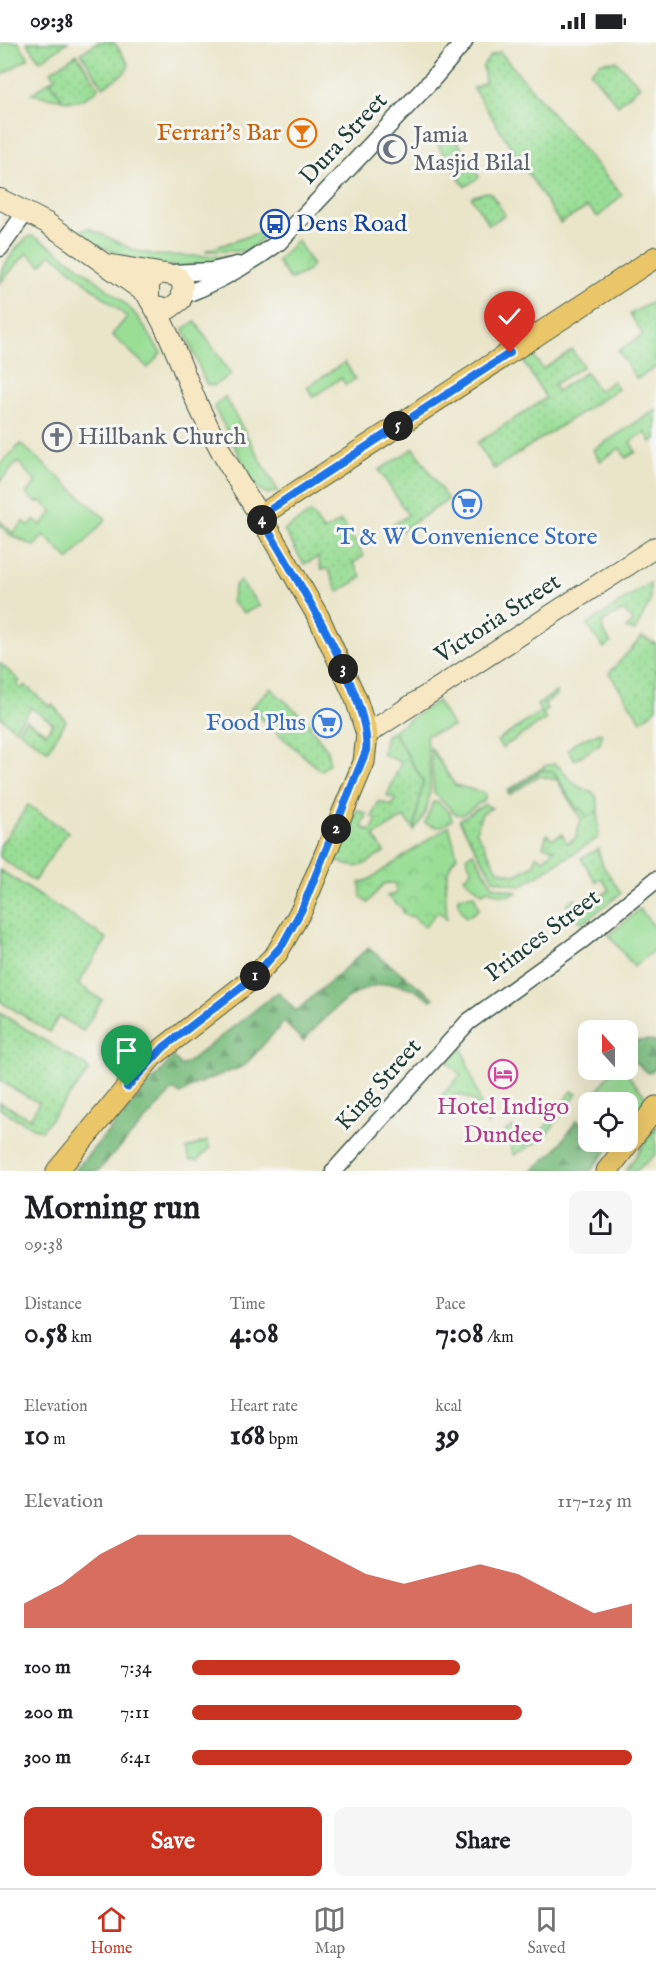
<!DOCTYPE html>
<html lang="en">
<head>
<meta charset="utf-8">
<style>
  body { margin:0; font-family:"IM FELL English",serif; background:#f6f6f6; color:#202124; height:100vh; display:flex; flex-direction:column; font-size:22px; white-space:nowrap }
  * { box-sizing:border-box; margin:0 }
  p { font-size:20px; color:#757577 }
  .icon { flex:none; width:33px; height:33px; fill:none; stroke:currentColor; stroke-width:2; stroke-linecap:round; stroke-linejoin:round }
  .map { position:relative; height:1129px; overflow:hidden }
  .sheet { display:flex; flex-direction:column; background:#fff; flex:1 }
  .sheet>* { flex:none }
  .needle { width:39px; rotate:339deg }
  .buttons { position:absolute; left:578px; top:978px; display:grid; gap:12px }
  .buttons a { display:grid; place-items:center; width:60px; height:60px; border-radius:12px; background:#fff; box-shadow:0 6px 24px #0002; font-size:30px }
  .pin { position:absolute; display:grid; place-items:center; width:51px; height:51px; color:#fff; margin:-62px -26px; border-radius:50% 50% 50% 0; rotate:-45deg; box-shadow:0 0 6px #0007 }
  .pin .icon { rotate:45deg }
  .km { position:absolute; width:30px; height:30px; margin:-15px; border-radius:50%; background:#222; color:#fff; font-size:16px; line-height:30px; text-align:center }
  .round { display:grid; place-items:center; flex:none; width:63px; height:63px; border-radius:12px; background:#f6f6f6 }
  .headline { display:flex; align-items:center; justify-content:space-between; height:102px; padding:0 24px }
  h1 { font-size:33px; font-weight:700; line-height:45px }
  .figures { display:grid; grid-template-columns:repeat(3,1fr); gap:9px; height:102px; padding:6px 24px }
  .figures div { display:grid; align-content:center }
  .figures b { font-size:30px; font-weight:700 }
  .figures small { font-size:16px; font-weight:400 }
  .figures p { font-size:16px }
  .chart { height:168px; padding:12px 24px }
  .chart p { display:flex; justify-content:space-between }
  .chart svg { width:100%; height:108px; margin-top:6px; fill:#c8321e; opacity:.7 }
  .button { display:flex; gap:12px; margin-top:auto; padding:12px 24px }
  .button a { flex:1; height:69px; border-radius:12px; background:#c8321e; color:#fff; font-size:24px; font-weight:700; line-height:69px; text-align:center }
  .button a+a { background:#f6f6f6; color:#202124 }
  ul { padding:0 24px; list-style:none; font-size:20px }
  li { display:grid; grid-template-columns:96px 72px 1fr; align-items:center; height:45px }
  li i { height:15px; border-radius:8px; background:#c8321e }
  .status { display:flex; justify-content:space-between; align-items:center; height:42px; padding:0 30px; background:#fff; direction:ltr }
  .status svg { height:16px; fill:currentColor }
  .tabs { display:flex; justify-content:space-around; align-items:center; height:84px; border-top:2px solid #e0e0e0; background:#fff; font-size:16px; color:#757577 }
  .tabs a { display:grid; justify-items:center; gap:3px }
  .tabs .current { color:#c8321e }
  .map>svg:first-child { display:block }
  .grass { fill:#9ade96; stroke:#5c8e65; stroke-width:1.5 }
  .forest { fill:url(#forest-firs); stroke:#4d7d5a; stroke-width:1.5 }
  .park { fill:url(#park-crowns); stroke:#5c8e65; stroke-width:1.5 }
  .garden { fill:url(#garden-dots); stroke:#5c8e65; stroke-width:1.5 }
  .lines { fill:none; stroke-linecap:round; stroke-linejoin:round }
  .tertiary-casing { stroke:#3d564a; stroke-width:19 }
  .secondary-casing { stroke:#3d564a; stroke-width:22 }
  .primary-casing { stroke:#3d564a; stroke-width:23 }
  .tertiary { stroke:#fff; stroke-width:16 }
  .secondary { stroke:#f7e8c3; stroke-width:20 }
  .primary { stroke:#eac669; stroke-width:21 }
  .route-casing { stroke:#fff; stroke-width:12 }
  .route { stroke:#1a73e8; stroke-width:8 }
  .labels { text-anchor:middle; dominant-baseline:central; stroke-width:6; stroke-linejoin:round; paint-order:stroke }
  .food-label { font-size:24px; fill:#c56008; stroke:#f6f6f2; text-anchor:end }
  .worship-label { font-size:24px; fill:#5b616d; stroke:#f6f6f2; text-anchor:start }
  .street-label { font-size:24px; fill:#1f3d34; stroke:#f6f6f2 }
  .transit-label { font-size:24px; fill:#164399; stroke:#f6f6f2; text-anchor:start }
  .shop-label { font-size:24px; fill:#366cbe; stroke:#f6f6f2 }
  .hotel-label { font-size:24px; fill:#b23c85; stroke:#f6f6f2 }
</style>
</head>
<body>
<div class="status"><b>09:38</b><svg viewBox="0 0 49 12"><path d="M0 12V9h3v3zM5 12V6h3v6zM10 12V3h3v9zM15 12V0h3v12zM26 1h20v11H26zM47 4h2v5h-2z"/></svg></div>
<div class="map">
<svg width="656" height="1129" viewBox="0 0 656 1129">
  <defs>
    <pattern id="forest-firs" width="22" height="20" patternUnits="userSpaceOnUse" patternTransform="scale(1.5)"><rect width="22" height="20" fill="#7bbd7f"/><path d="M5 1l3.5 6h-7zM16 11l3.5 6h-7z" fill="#649b69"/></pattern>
    <pattern id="park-crowns" width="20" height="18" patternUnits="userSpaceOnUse" patternTransform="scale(1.5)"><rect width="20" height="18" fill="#9ade96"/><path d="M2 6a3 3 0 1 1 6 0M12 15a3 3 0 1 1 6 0" fill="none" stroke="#84bf82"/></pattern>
    <pattern id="garden-dots" width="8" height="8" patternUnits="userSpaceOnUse" patternTransform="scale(1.5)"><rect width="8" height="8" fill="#9ade96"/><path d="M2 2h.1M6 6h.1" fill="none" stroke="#84bf82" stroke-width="1.8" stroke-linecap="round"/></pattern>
  </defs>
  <rect width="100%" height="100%" fill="#f6f6f2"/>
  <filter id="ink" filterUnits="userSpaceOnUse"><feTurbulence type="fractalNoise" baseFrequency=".0167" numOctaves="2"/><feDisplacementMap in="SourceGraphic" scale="12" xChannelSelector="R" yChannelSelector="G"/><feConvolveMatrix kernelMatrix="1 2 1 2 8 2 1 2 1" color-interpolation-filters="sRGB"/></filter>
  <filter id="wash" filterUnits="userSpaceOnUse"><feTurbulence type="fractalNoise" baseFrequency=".008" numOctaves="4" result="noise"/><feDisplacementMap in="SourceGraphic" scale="24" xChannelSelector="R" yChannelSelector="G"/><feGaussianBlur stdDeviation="1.35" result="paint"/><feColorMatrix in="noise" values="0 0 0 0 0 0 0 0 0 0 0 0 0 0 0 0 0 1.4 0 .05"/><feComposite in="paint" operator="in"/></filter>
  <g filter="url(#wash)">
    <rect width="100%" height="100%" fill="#eae5c9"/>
    <!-- grass -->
    <path class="grass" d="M6,0H18L29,16L0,34V4Z
      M50,39L63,58L31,52Z
      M89,186L136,209L155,213L243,215C180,234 131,223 74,191Z
      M261,190L264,194L248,209H205Z
      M31,194C46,197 123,258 135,272C145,284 153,299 161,311L148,326L112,293L127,275L52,212L41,223L27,211L0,241C0,227 17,201 31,194Z
      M195,279L231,333L213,344L206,342L184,287Z
      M345,320L355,337L346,343L341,336L313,355L307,345Z
      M225,355L278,449L268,452L257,446L214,365Z
      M656,368V397L651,400L645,390L630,400L636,410L626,416L620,406L600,419L593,408Z
      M21,402L106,477L69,518L44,493L34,504L11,493L0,484V479L13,491L24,479L29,484L35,478L41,483L53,470L40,458L37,461L26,452L36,440L18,420L0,439V422Z
      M437,659L453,685L426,693C429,726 438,762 414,788L423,739L393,689Z
      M430,705L455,743L485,751V757L462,773L456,772L434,751Z
      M554,722C565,727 566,736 575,742C589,753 599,745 598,769L587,776L578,769L554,730L543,728L508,751L507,749L545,724Z
      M433,760H438L450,771L452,778C441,786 438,787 425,781Z
      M473,810L493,844L517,850C506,857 499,852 488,848L482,851L464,836L472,828L466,815Z
      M474,853L479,867L466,876L460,866L458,855Z
      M640,867L656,887V906L634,925L609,893Z
      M462,1005L488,1084C480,1066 473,1050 451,1053L452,1061L445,1065L438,1058L461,1033L448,1021Z
      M612,1028H624L645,1054L643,1067L627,1085V1060H590Z
      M572,1049L577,1052L543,1097L514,1113L505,1089L513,1085L520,1102L525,1103L524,1096L529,1099L542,1089Z
      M207,1099L210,1106L198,1118H190L186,1107Z"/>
    <!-- forest -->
    <path class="forest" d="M368,906L434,956L431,958C378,918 338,961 303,999L284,980L244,1024L196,1042L180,1052L174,1047L98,1129H74L173,1015L181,1024L187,1021L278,950L296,969Z
      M648,998L656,1000V1027L648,1031L627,1013L636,999Z
      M577,1078L588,1089V1100H598L607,1108L591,1129H532L555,1109Z"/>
    <!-- park -->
    <path class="park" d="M297,198L312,222L308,229L290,238L277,219Z
      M240,539L260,564L244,571L231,560L235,543Z
      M449,784L457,814C441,831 446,854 447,877L438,869L425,885L411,873L409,875L402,870L404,868L387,854L396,852L395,841L383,842L368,861L361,855L360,841L370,837Z"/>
    <!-- garden -->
    <path class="garden" d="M27,0H68L40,19Z
      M98,0H114L129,22L126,30L103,45L81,11Z
      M500,10L622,153L598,175L588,165L560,181L473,46L485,40L483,24L490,14Z
      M77,12L98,44L97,48C85,57 78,62 63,58L50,39L55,36L51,29Z
      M616,19L640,44L618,63L590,30L602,20Z
      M453,93L479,135L465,145L438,103Z
      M486,150H490L505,173L489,183L471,155Z
      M656,258V325L637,337L618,309L643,293L630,272Z
      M572,308L583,324L553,343L557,349L586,330L598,349L613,339L618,347L494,427L477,401L546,356L523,319L533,313L543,327Z
      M414,406L448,458L398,491L393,483L408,473L379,428Z
      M311,471L324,489L341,479L364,514L353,521L362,535L338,550L328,527H321L318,515L304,522L284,488Z
      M650,541V560L635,589L626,586L633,581L627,571L621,569L602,581L603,589L611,601L604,606L587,583Z
      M642,595L656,602V667L641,679L609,631Z
      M0,621L20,639L17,643L22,647L25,643L50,665L52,662L66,679L48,709L18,688L26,678L46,691L53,681L31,666L15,687L0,675Z
      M270,646L311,682L309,684L328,708L329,721L321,729L250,667Z
      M556,650L557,653L544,662L548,668L543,671L546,677L502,706L497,699L541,670L537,663Z
      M393,689L423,739L414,788L404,775L374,794L384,810C362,824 360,830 335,818L357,768L367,772L362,785L371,789L377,777L372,775L379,759L392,764L395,757L387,754L401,720L382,712L386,693Z
      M600,690L602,693L600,702L575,718L568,708C575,696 589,697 600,690Z
      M543,728L554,731L578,768L581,766L587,775L598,769V796L521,844L494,838L459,778L485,762L492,766L482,771L476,789L498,828L516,833L534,823L536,814L545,817L547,813H550L554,807L543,804L547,792L553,797L562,792L567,801L575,797L581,777L557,738L539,734L509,753L508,751Z
      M28,763L68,790L34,839L0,815V804Z
      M598,807L602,822L621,851L586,879H579L566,862L575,856L583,868L609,848L602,836L596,840L581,816Z
      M0,828L107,897L78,942L102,958L83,989L59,974L49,990L0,959Z
      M0,971L86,1024L89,1029L42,1088L33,1086L0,1067V1060L30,1077L39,1061L0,1039Z
      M656,1084V1112L636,1129H626Z"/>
  </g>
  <g filter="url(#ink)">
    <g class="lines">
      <!-- tertiary casing -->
      <g class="tertiary-casing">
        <path id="tertiary" d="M0,206L26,170
          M172,231L212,229L237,223
          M184,253C219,240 248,223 279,200L431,39L464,0
          M334,1129L468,980L582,898L656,838"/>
      </g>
      <!-- secondary casing -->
      <g class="secondary-casing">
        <path id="secondary" d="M0,157L47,181L147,252
          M112,223L177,234L183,243L181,258L169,267L156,264
          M157,232L149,241V257C170,289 181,325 197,361C215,400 236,438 260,474
          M367,692L656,505"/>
      </g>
      <!-- primary casing -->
      <g class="primary-casing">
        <path id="primary" d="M57,1129L152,1015L253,936L277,911L302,867L364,720L367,692L356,657L319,576L260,474L656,215
          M607,1129L656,1065"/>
      </g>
      <!-- tertiary -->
      <use href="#tertiary" class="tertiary"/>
      <!-- secondary -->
      <use href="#secondary" class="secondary"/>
      <!-- primary -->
      <use href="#primary" class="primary"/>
    </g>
  </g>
  <g class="lines" filter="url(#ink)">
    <!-- route casing -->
    <g class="route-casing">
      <path id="route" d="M127,1045L164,1005L253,936L283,902L302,867L366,709C373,655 288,524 260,474L510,311"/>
    </g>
    <!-- route -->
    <use href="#route" class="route"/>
  </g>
  <!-- icons -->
  <defs>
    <g id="bar-ring" transform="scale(1.5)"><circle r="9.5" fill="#f6f6f2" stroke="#e8710a" stroke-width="1.5"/><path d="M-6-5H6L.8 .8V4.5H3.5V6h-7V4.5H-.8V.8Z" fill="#e8710a"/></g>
    <g id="mosque-ring" transform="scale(1.5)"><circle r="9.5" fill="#f6f6f2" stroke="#6b7280" stroke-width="1.5"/><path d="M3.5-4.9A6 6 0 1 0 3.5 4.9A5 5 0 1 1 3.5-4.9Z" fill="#6b7280"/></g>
    <g id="bus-ring" transform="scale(1.5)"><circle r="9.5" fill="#f6f6f2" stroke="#1a4fb4" stroke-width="1.5"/><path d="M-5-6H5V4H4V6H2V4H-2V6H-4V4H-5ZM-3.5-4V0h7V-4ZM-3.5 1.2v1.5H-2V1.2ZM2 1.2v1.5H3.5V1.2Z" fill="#1a4fb4"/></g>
    <g id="church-ring" transform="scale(1.5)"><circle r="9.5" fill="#f6f6f2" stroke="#6b7280" stroke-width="1.5"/><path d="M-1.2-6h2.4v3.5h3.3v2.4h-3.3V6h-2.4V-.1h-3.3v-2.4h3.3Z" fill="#6b7280"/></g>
    <g id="supermarket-ring" transform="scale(1.5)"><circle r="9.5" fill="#f6f6f2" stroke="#3f7fe0" stroke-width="1.5"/><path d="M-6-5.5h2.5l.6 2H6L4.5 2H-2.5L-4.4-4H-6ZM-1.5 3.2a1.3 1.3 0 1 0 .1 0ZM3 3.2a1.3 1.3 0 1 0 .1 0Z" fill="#3f7fe0"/></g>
    <g id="hotel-ring" transform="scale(1.5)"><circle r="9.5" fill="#f6f6f2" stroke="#d1479c" stroke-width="1.5"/><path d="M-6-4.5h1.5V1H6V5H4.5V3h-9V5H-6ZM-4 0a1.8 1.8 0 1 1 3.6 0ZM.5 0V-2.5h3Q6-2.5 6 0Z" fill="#d1479c"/></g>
  </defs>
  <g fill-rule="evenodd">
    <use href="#bar-ring" x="302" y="91"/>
    <use href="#mosque-ring" x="392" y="107"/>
    <use href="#bus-ring" x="275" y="182"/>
    <use href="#church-ring" x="57" y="395"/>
    <use href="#supermarket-ring" x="467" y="462"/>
    <use href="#supermarket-ring" x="327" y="681"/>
    <use href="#hotel-ring" x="503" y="1032"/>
  </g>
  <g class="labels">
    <!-- food labels -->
    <g class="food-label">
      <text x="281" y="91">Ferrari's Bar</text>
    </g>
    <!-- worship labels -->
    <g class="worship-label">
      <text x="413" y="93">Jamia<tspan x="413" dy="28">Masjid Bilal</tspan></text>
      <text x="78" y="395">Hillbank Church</text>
    </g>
    <!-- street labels -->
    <g class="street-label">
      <text transform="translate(344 97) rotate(-47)">Dura Street</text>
      <text transform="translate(498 577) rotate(-33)">Victoria Street</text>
      <text transform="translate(543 894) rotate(-37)">Princes Street</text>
      <text transform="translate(379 1043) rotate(-48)">King Street</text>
    </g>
    <!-- transit labels -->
    <g class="transit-label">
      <text x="296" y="182">Dens Road</text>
    </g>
    <!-- shop labels -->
    <g class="shop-label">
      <text x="467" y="495">T &amp; W Convenience Store</text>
      <text x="306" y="681" text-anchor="end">Food Plus</text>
    </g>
    <!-- hotel labels -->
    <g class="hotel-label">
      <text x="503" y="1065">Hotel Indigo<tspan x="503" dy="28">Dundee</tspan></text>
    </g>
  </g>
</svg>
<div class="buttons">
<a><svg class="needle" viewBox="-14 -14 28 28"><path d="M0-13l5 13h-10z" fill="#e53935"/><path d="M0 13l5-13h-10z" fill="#757577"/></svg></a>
<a><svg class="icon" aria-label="locate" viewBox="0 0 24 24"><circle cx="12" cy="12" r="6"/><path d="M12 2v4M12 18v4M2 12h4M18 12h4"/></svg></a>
</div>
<div class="pin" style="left:127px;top:1045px;background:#1e9e55"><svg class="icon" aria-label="arrive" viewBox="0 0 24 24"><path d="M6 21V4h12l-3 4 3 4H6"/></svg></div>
<div class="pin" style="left:510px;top:311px;background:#d93025"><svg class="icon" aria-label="check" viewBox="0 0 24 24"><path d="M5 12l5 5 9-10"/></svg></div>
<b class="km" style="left:255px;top:934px">1</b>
<b class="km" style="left:336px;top:787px">2</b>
<b class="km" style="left:343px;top:627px">3</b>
<b class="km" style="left:262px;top:478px">4</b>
<b class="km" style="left:398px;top:384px">5</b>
</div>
<section class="sheet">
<div class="headline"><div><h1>Morning run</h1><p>09:38</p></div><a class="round"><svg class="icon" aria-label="share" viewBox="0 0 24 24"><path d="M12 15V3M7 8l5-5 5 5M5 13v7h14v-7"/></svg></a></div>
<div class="figures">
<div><p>Distance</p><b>0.58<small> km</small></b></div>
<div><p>Time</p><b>4:08</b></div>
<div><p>Pace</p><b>7:08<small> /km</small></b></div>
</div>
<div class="figures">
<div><p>Elevation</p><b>10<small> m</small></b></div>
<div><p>Heart rate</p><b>168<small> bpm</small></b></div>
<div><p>kcal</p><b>39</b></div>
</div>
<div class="chart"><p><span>Elevation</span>117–125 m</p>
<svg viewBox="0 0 160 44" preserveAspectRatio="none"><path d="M0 44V34L10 26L20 14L30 6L40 6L50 6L60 6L70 6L80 14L90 22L100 26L110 22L120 18L130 22L140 30L150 38L160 34V44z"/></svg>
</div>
<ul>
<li><b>100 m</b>7:34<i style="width:61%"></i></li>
<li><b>200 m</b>7:11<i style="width:75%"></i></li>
<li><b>300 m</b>6:41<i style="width:100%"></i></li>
</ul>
<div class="button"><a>Save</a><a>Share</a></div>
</section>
<nav class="tabs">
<a class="current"><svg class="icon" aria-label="home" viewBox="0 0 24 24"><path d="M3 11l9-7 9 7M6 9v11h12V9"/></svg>Home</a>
<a><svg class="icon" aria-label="map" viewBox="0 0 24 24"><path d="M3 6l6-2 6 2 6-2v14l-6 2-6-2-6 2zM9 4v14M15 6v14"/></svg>Map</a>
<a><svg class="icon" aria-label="saved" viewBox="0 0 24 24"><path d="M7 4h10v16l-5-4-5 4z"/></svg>Saved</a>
</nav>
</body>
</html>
